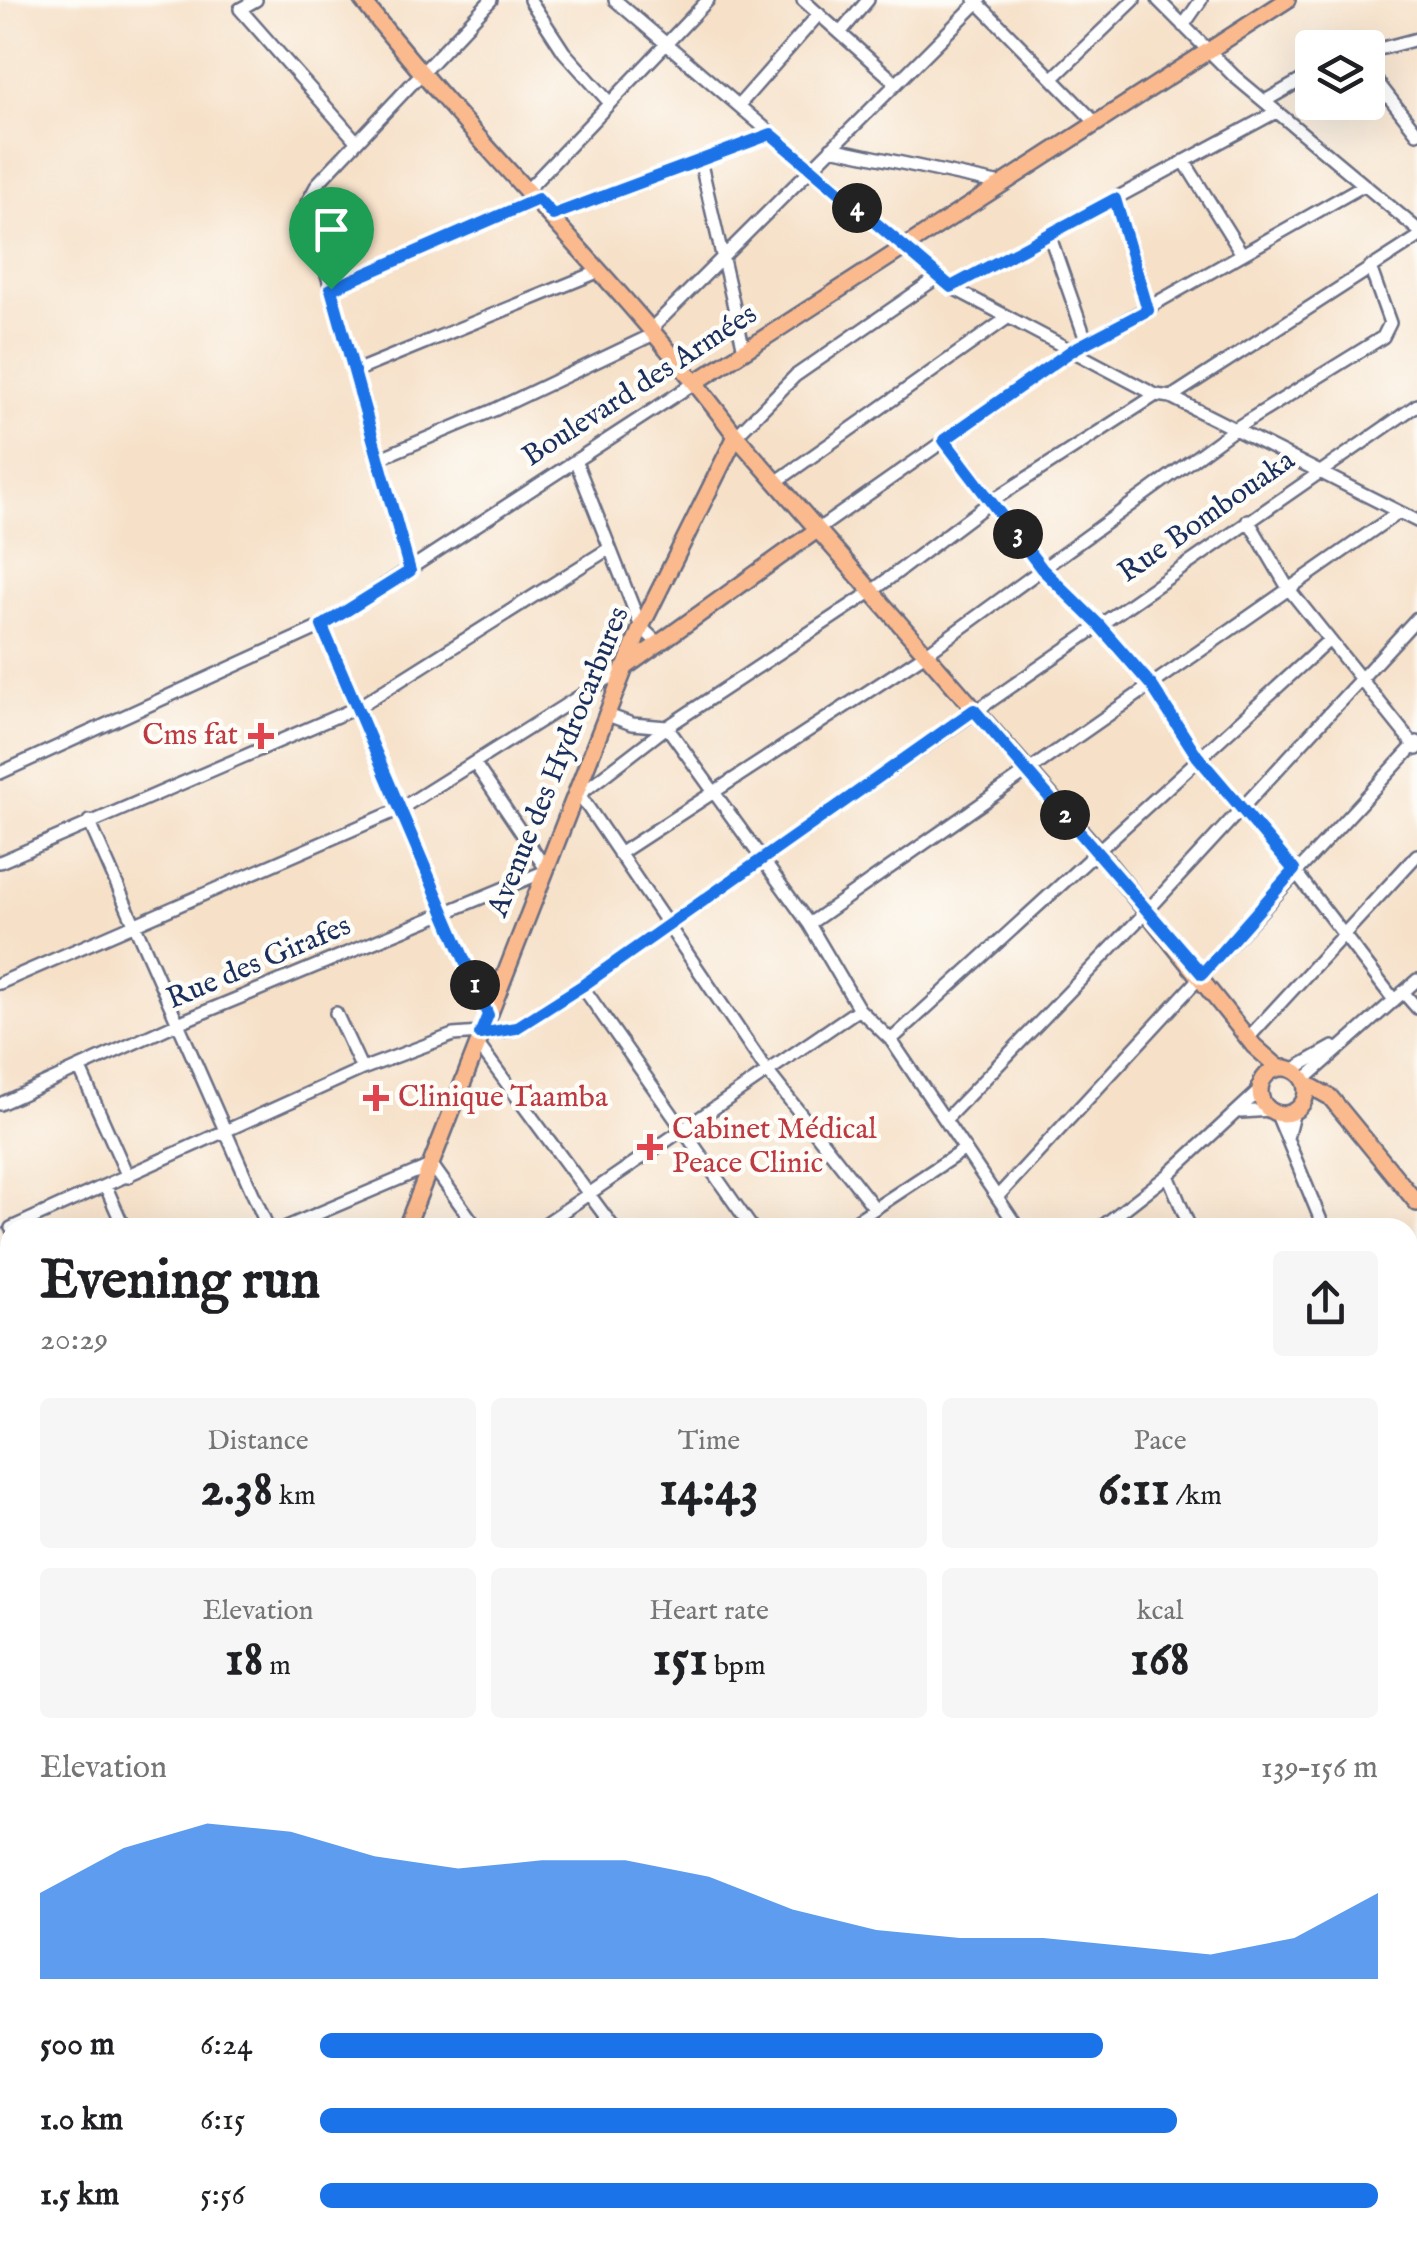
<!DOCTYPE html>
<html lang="en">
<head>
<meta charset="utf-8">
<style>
  body { margin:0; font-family:"IM FELL English",serif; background:#f6f6f6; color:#202124; height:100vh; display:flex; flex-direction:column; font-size:38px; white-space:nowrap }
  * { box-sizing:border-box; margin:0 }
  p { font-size:32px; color:#757577 }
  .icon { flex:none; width:55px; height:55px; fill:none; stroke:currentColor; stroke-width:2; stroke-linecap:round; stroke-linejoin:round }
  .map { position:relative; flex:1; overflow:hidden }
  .panel { position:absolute; left:0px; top:1218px; width:1418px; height:1038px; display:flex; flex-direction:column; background:#fff; border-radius:30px 30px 0 0; box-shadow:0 10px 40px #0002 }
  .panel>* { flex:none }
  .controls { position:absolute; left:1295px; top:30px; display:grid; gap:20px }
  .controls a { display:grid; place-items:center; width:90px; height:90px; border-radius:10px; background:#fff; box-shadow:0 10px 40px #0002; font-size:50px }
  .pin { position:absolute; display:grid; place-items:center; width:85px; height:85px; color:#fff; margin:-102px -42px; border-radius:50% 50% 50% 0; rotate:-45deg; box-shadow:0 0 10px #0007 }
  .pin .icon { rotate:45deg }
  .km { position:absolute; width:50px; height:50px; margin:-25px; border-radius:50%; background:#222; color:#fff; font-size:28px; line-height:50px; text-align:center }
  .round { display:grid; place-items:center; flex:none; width:105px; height:105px; border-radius:10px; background:#f6f6f6 }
  .headline { display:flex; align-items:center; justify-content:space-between; height:170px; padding:0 40px }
  h1 { font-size:55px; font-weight:700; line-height:75px }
  .figures { display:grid; grid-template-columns:repeat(3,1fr); gap:15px; height:170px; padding:10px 40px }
  .figures div { display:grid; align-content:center; border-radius:10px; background:#f6f6f6; text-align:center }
  .figures b { font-size:50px; font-weight:700 }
  .figures small { font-size:28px; font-weight:400 }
  .figures p { font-size:28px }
  .chart { height:280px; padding:20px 40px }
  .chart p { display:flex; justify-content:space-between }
  .chart svg { width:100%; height:180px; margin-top:10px; fill:#1a73e8; opacity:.7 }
  ul { padding:0 40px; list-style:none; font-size:32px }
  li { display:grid; grid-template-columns:160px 120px 1fr; align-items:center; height:75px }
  li i { height:25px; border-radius:12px; background:#1a73e8 }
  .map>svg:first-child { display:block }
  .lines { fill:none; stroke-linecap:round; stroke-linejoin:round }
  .minor-casing { stroke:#686d83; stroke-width:16 }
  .major-casing { stroke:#686d83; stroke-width:20 }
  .highway-casing { stroke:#686d83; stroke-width:22 }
  .minor { stroke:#fff; stroke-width:11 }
  .major { stroke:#fbba8d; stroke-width:15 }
  .highway { stroke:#fbba8d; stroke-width:18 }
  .rail { stroke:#1b2f5e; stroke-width:4; stroke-dasharray:15 8; stroke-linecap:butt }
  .route-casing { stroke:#fff; stroke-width:20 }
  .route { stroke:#1a73e8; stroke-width:12 }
  .health-dot { fill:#e0444e; stroke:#fdfcf7; stroke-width:4 }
  .labels { text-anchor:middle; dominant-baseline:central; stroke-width:9; stroke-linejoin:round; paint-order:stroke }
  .street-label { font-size:30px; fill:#1b2f5e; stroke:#fdfcf7 }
  .health-label { font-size:30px; fill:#be3a42; stroke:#fdfcf7; text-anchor:start }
</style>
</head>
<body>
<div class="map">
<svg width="1417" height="2253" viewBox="0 0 1417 2253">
  <rect width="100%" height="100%" fill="#fdfcf7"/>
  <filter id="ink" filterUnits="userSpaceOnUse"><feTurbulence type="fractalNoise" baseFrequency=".01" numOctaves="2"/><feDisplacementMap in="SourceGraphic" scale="20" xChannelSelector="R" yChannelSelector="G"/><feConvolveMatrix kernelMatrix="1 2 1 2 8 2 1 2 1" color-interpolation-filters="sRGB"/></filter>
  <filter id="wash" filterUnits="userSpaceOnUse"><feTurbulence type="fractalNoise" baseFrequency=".0048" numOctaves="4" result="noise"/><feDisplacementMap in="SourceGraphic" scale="40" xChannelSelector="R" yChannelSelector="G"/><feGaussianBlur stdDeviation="2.25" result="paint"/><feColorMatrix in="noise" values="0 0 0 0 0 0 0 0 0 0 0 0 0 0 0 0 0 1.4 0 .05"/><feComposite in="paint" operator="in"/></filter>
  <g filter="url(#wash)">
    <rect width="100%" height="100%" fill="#f6e0c7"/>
  </g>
  <g filter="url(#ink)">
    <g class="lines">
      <!-- minor casing -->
      <g class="minor-casing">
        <path id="minor" d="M256,0L240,9L357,142
          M530,0L564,52L609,102
          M615,0L951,287L1156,395L1171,397L1417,521
          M803,0L896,83
          M975,0L1096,123
          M1158,0L1234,76L1417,229
          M1183,26L1201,0
          M840,33L868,0
          M1368,52L1417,39
          M1368,70L1417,133
          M1053,78L1134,0
          M1265,101L1312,74
          M739,105L819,14
          M831,148L1001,184
          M700,160L744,350
          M1184,161L1242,254
          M529,188L708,0
          M1115,199L1148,310
          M553,215L771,134
          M1049,234L1087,343
          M951,287L1276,112
          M331,289L538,199
          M650,330L980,0
          M353,372L600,271
          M1171,397L1417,238
          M736,436L795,376L938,277
          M945,440L1042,569L1098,623L1152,686L1197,756L1294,870L1394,1000
          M378,459L494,410L654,334
          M576,462L641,627L660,645
          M776,482L1006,319
          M1248,520L1288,588L1417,749
          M817,530L1075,349L1364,185
          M410,571L307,203L318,183L491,0
          M322,626L488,1015
          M605,714L632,724L667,727L809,924L859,1009L891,1040L1018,1228
          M475,764L544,866
          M0,773L322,626L696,382
          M577,791L767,1071L873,1206
          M580,794L667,727L871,592L993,500L1156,395
          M89,821L268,1228
          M619,854L924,655L1236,428L1383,337L1390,323L1370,267
          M0,862L358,707L610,548
          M809,924L1399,512
          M0,983L400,809L623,669
          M582,986L752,1228
          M1403,992L1417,1008
          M336,1013L362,1069
          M1249,1037L1417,855
          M891,1040L1329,640
          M477,1043L614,1228
          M80,1069L128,1177
          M1292,1070L1333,1047
          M1304,1080L1417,980
          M0,1104L178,1023L541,873
          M1241,1112L1271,1110
          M1276,1112L1324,1228
          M946,1119L1148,910L1417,618
          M1287,1138L1294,1111
          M1168,1175L1190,1228
          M106,1187L124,1228
          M999,1195L1417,742
          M11,1228L362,1069L453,1035L506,1031L525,1024L1417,405
          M284,1228L432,1165L477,1228
          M539,1228L859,1009
          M845,1228L965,1149
          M1100,1228L1168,1175L1260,1090
          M1408,1273L1417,1269
          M0,1354L10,1350
          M1408,1401L1414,1413
          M0,1443L10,1439
          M1408,1482L1417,1476
          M0,1536L10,1531
          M0,1548L10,1559
          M1408,1710L1417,1732
          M1408,1920L1417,1915
          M1408,2018L1417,2040
          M1408,2177L1417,2172
          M610,2245L615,2253
          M762,2245L768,2253
          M897,2245L903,2253
          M1402,2245L1408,2253
          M57,2253L76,2245
          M147,2253L163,2245
          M1054,2253L1066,2245
          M1286,2253L1298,2245"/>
      </g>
      <!-- major casing -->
      <g class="major-casing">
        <path id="major" d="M362,0C480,151 622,282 736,436L1098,851L1254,1046L1279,1068
          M696,382L1287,0
          M623,669L817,530
          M1260 1091a23 23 0 1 1 46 0a23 23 0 1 1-46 0Z
          M1305,1083L1330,1097L1417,1203
          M406,1228L641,627L736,436
          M0,1855L10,1846"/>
      </g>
      <!-- highway casing -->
      <g class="highway-casing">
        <path id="highway" d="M0,2231L10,2238
          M20,2245L31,2253"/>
      </g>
      <!-- minor -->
      <use href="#minor" class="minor"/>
      <!-- major -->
      <use href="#major" class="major"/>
      <!-- highway -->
      <use href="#highway" class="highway"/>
      <!-- rail -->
      <path class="rail" d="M1408,1447L1417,1441
        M104,2253L121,2245"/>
    </g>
  </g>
  <g class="lines" filter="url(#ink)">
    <!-- route casing -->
    <g class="route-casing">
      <path id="route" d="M771,134L951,287L1115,199L1148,310L1074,349L944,440L1042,569L1098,624L1152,686L1197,756L1294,870L1202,974L974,710L582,986L516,1028L480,1034L488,1015L322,626L410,571L331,289L538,199L553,215Z"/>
    </g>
    <!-- route -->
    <use href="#route" class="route"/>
  </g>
  <!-- markers -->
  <g class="health-dot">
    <path d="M256 721h10v10h10v10h-10v10h-10v-10h-10v-10h10z"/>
    <path d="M371 1083h10v10h10v10h-10v10h-10v-10h-10v-10h10z"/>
    <path d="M645 1132h10v10h10v10h-10v10h-10v-10h-10v-10h10z"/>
  </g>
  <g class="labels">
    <!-- street labels -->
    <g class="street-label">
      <text transform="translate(640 386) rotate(-33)">Boulevard des Armées</text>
      <text transform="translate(1207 517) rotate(-35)">Rue Bombouaka</text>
      <text transform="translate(559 762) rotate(-68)">Avenue des Hydrocarbures</text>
      <text transform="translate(259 963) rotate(-23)">Rue des Girafes</text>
    </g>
    <!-- health labels -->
    <g class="health-label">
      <text x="238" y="736" text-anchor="end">Cms fat</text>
      <text x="398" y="1098">Clinique Taamba</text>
      <text x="672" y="1130">Cabinet Médical<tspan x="672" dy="34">Peace Clinic</tspan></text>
    </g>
  </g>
</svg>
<div class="controls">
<a><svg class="icon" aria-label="layers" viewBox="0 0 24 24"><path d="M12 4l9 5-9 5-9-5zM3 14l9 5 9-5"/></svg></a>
</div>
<div class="pin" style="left:331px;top:289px;background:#1e9e55"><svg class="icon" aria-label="arrive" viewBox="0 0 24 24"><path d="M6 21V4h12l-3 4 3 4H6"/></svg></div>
<b class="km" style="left:475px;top:985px">1</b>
<b class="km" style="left:1065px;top:815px">2</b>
<b class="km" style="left:1018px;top:534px">3</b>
<b class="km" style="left:857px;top:208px">4</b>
<section class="panel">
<div class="headline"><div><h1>Evening run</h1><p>20:29</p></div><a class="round"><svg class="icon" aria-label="share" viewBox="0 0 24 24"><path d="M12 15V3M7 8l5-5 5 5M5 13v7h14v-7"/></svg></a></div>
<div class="figures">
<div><p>Distance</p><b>2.38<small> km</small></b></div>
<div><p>Time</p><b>14:43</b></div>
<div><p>Pace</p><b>6:11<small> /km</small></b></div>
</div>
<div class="figures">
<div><p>Elevation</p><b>18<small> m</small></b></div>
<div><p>Heart rate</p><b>151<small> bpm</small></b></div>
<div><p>kcal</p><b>168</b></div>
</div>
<div class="chart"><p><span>Elevation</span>139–156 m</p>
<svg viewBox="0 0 160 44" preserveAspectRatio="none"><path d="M0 44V23L10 12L20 6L30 8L40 14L50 17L60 15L70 15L80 19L90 27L100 32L110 34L120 34L130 36L140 38L150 34L160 23V44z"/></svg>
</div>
<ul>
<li><b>500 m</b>6:24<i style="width:74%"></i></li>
<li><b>1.0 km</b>6:15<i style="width:81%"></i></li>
<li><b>1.5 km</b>5:56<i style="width:100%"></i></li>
</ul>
</section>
</div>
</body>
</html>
